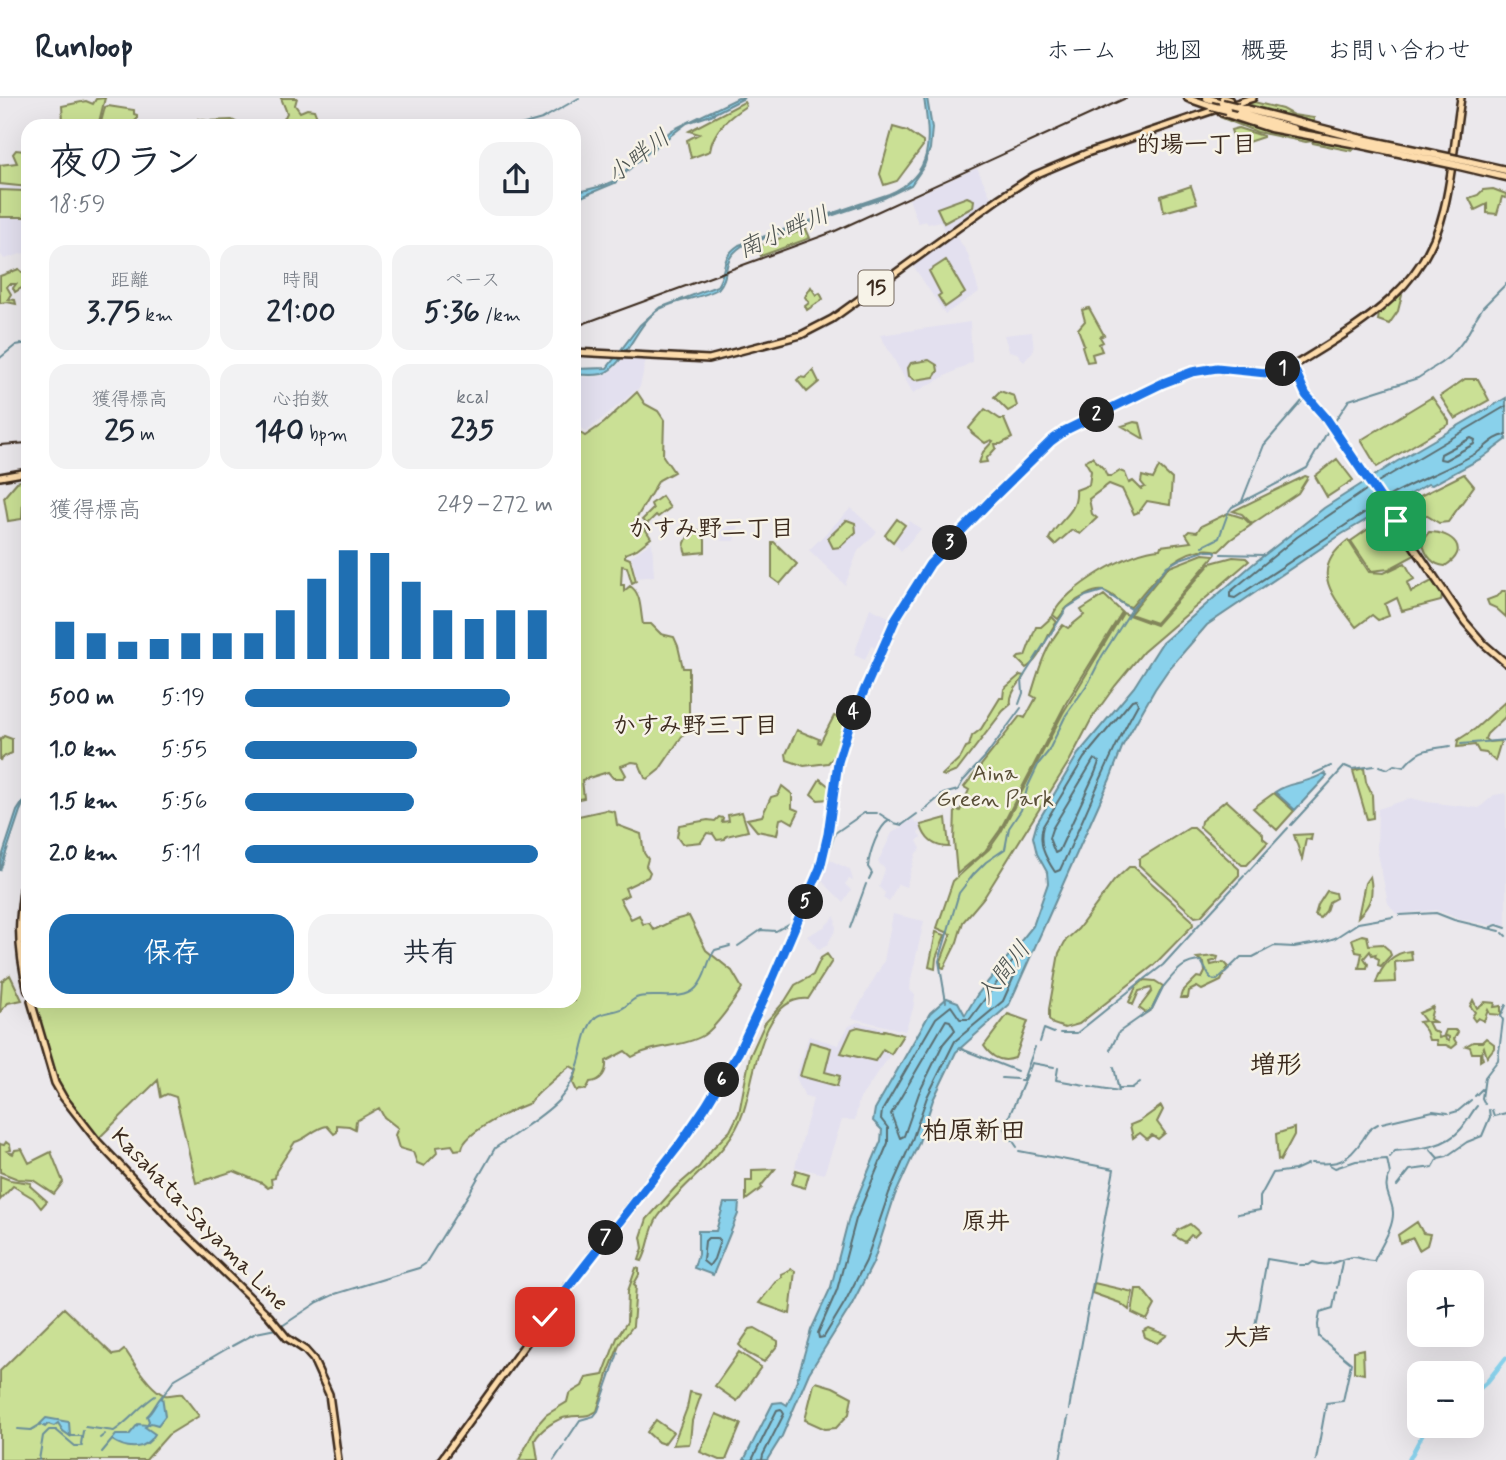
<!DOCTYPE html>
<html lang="ja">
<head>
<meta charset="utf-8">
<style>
  body { margin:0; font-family:Mynerve,"Klee One",sans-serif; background:#f2f2f3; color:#1f2937; height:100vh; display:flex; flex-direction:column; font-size:26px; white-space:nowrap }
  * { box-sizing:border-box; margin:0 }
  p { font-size:23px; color:#747a83 }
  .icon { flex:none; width:38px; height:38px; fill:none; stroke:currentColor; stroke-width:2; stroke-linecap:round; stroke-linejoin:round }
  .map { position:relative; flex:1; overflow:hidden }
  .drawer { position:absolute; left:21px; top:21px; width:560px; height:889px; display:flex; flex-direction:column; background:#fff; border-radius:21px; box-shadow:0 7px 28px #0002 }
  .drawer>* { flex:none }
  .fabs { position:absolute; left:1407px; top:1172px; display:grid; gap:14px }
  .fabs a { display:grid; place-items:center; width:77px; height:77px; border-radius:14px; background:#fff; box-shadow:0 7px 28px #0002; font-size:35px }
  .pin { position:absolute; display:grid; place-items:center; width:60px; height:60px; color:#fff; margin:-30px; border-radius:14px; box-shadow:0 4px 10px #0006 }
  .km { position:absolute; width:35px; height:35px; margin:-18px; border-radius:50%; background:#222; color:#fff; font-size:19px; line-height:35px; text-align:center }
  .round { display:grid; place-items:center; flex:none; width:74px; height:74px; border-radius:21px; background:#f2f2f3 }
  .headline { display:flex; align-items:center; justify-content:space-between; height:119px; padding:0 28px }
  h1 { font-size:38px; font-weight:700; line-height:52px }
  .figures { display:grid; grid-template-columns:repeat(3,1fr); gap:10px; height:119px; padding:7px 28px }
  .figures div { display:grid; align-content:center; border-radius:18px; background:#f2f2f3; text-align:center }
  .figures b { font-size:30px; font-weight:700 }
  .figures small { font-size:19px; font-weight:400 }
  .figures p { font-size:19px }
  .chart { height:196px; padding:14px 28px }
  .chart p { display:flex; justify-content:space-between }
  .chart svg { width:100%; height:126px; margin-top:7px; stroke:#1f6fb2; stroke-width:6 }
  .button { display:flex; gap:14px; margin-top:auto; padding:14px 28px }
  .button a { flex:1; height:80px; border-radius:21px; background:#1f6fb2; color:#fff; font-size:28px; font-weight:700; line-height:80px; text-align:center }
  .button a+a { background:#f2f2f3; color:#1f2937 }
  ul { padding:0 28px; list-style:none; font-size:23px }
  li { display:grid; grid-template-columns:112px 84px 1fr; align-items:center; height:52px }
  li i { height:18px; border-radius:9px; background:#1f6fb2 }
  header { display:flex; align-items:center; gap:42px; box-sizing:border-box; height:98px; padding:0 35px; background:#fff; border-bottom:2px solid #e0e1e3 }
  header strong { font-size:33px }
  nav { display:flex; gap:38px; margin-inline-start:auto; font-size:24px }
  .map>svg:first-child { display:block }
  .built { fill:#e3e0ef }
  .green { fill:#cae095; stroke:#82855a; stroke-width:2 }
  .water { fill:#89d1eb; stroke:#6a8e99; stroke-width:2 }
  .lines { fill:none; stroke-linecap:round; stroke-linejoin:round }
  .shore { stroke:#5a6d70; stroke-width:2 }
  .stream { stroke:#6a8e99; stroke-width:2 }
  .river { stroke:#89d1eb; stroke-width:4.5 }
  .major-casing { stroke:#3b2a1e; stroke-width:10 }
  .highway-casing { stroke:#3b2a1e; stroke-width:11 }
  .major { stroke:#fddcac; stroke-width:5 }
  .highway { stroke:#fddcac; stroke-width:6 }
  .rail { stroke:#3b2a1e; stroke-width:2 }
  .highway-bridge-casing { stroke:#3b2a1e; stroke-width:11; stroke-linecap:butt }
  .highway-bridge { stroke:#fddcac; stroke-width:6 }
  .route-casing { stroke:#fff; stroke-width:14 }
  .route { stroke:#1a73e8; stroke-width:9 }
  .labels { text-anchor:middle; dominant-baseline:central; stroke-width:5; stroke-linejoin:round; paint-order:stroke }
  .shield { fill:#f7f3e8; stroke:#73665b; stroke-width:2 }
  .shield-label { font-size:21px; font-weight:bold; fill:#3b2a1e }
  .park-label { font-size:23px; fill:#584e36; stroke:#f7f3e8 }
  .street-label { font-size:23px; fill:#3b2a1e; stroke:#f7f3e8 }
  .neighbourhood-label { font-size:24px; font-weight:bold; fill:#3b2a1e; stroke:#f7f3e8 }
  .water-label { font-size:24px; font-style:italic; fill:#4e5451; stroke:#f7f3e8 }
  .quarter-label { font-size:26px; font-weight:bold; fill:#3b2a1e; stroke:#f7f3e8 }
</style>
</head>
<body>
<header>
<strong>Runloop</strong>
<nav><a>ホーム</a><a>地図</a><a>概要</a><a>お問い合わせ</a></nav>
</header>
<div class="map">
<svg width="1506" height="1362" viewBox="0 0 1506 1362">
  <rect width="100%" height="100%" fill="#ebe8ec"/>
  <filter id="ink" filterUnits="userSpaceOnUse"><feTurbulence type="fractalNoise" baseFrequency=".0143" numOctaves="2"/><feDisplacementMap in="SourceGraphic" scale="14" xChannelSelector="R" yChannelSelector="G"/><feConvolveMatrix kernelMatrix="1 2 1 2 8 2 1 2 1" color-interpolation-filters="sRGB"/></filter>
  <g filter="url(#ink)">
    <!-- built -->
    <path class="built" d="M977,70L992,102L946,137L940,123L928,126L926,123L918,125L909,101Z
      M0,88L28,91V154L4,161L0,155Z
      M955,136L968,156L979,194L945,216L912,166Z
      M970,224L972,264L913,295L880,237Z
      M1032,234L1034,252L1024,264L1017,255L1009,253L1004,237Z
      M623,260L646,261L640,289L586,334L580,329H574V279H596L605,277L617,268Z
      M851,410L877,434L858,453L845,487L809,452Z
      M741,420L735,443H722V432Z
      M910,423L921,431L901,453L894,445Z
      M652,444L654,478L637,480L631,458Z
      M870,510L893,521L879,552L871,548L865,562L854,557Z
      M1506,695V828L1497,825L1490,827L1464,822L1436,812L1396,816L1388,805L1377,750L1378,711L1411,700L1427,704L1479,710L1494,697Z
      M913,721L917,726L919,724L922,732L918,735L921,739L917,743L921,751L916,755L906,789L898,786L889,804L883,800L885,795L879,789L885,771L878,764L892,735Z
      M828,761L849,771L851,775L853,783L849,781L845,786L851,792L843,804L822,783Z
      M893,816L924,823L911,881L910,892L915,897L913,911L905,933L852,920L884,863Z
      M835,818L836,831L827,847L819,852L807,838L824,829Z
      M858,924L905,936L859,1002L855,1022H842L824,1076L795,1069L813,1001L805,999L796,979L809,938L838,947L849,928Z"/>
    <!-- green -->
    <path class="green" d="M105,0L98,28H69L68,23H63L62,8L86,3L93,6L96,1Z
      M281,0H297L295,7L300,14L307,11L314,12L318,22L317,28H273L283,23L287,15Z
      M744,4L746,8C729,19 713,32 710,53L691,60L687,42L699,36L689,33Z
      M1254,4L1282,11L1293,17L1314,20V24L1247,6Z
      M108,8L134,12V16L137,17V21L134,24L137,28H100L105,9Z
      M1220,15L1254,29L1356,49L1352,53L1313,45L1312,43L1306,44L1257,34L1220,19Z
      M198,21L208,23L232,22L243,28H197Z
      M893,29L907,33L923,44V48L897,83L884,87L880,76Z
      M1238,30L1263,38V39L1236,48L1231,32Z
      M26,45L28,89L0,86V67L17,65L13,56L16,52L25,53L23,46Z
      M1191,88L1197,105L1164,114L1161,98Z
      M1493,91L1506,96V100L1502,99L1497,116L1487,115V106L1475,112L1469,100L1478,97L1483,92Z
      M0,92L25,93V119H0Z
      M967,99L974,102L973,109L944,125L937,110Z
      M806,131L810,140L761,158L758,148Z
      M946,162L965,195L945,209L938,198L941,196L929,173Z
      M19,171L22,174H28V186L15,194L13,190L16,186H9L7,189L11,196L8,201L15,202L16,206L7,204L0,205V178Z
      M811,189L816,197L820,195L823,201L807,212L805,208L809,205L805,199Z
      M1400,196L1402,197L1398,213L1389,226L1378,222L1379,216Z
      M1089,210L1104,237L1100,239L1103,244L1099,246L1102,253L1092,256L1094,263L1087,264L1082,248L1084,247L1078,231L1085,223L1082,212Z
      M929,262L937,267L938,273L934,279L915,282L909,278L908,270L911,265Z
      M813,272L819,284L807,294L797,282L800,279L805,280Z
      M1465,281H1478L1489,302L1455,321L1440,298Z
      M1000,293L1014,298L1017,308L1008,313L994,299Z
      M637,294L645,306L658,313L664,322L663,358L674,374L659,382L636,421L635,424L642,426L651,440L637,451L625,456V459L630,461L636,483L632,485L627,469L622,468L621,487H624V493L630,488C642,495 640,514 643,526H651L661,536L674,539L678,548L683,570H689V628L659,672L648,681L645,680L639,665L632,664L621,668L626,677L623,680H613L608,674L582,682L584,700L574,702V331L585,338L604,325Z
      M1432,299L1449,323V326L1377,369L1361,342Z
      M985,311L1000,321H1004L1012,340L1001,346H995L996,350L986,361L987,364L979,365L983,354L993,343L991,342L985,345L972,335L969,330Z
      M1134,324L1140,325L1144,341L1122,328Z
      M1092,359L1104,371L1107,378H1112L1120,373L1125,375L1129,385L1133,383L1141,391L1145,389L1141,384L1142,378L1153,381L1159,369L1172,381L1170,407L1147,403L1139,414L1134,416L1122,391L1109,386L1089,401L1092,416L1097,420L1080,436L1072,432L1055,447L1049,441C1058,421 1078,416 1076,392L1089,387L1091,373L1085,363Z
      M1337,361L1353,382L1327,399L1315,378Z
      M1464,376L1474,388L1448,424L1439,425L1411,408L1416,400Z
      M1305,378L1308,379L1298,395L1252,426L1242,416L1233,413Z
      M24,382L22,421L8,423L4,399L17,384Z
      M662,398L670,410L658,419L656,417L647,426L642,422L653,411L651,406Z
      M1228,415L1244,420L1251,427L1230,442L1219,453C1181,443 1153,483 1131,509C1120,507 1116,498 1106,494C1096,489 1076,502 1069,508C1064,511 1062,517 1058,521L1053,517C1063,491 1132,451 1160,451L1161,448L1191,444L1186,436L1189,433L1197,434L1201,428Z
      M1387,418L1415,457L1389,471L1371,473L1351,443Z
      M897,421L905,427L893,444L885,437Z
      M847,422L855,425L856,434L840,449L833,450L828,440Z
      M698,432L705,442V454L686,456C681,446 688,436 698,432Z
      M1429,434C1453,434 1471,452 1445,468C1431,467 1425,456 1422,443Z
      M1348,442L1369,474L1384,475L1405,465L1414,481L1407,485L1411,494L1432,483L1442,498L1441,503L1402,513L1397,500L1385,506L1389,518L1378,522L1372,517L1356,529C1334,499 1307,473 1348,442Z
      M772,444H774L797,466L780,486L772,480Z
      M1203,456L1215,457L1156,525L1130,516L1167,470Z
      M1233,459L1246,460L1249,463L1143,554L1115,588L1092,620L1070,662L985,798L963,824L957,844L944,870L941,869V863L951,836L937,830L953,783L989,751L1001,734L1063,615L1123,515L1156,527L1211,465Z
      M1502,493H1506V519L1496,510L1489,507L1487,502L1498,498Z
      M1104,497L1122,514L1066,605L1000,732L985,753L957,776L954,743L955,711L960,713L969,692L964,689L1020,618L1025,620L1036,600L1031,597C1039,571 1045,548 1063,527L1068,530L1084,517L1081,512Z
      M1052,519L1057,524C1045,538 1042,561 1026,570L1017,561L1019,559L1025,558L1036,529H1041Z
      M1020,577L1024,578C1019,587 1009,595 1011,606L1003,613L957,673L945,678L942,677L961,659L966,649L969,648L972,638L981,631L1000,600H1003L1004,591Z
      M1506,603V618L1487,636L1485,641L1489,644L1501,643L1495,663L1486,655L1479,654L1475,647L1457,649L1458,642L1475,631Z
      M834,618L848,623L834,659L828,665L804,668L787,662L786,656L797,632L819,641L818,644L820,645Z
      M4,638L12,641V655L1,660L0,663V642Z
      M1364,670L1366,684L1372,697L1373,720L1367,721L1353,673Z
      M820,681L831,690L829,701L818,702L811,696Z
      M782,688L792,696V710L799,713L793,725L784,720L780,721L777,737L757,733L747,721L762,718L771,699L778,697Z
      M1274,695L1294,713L1277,732L1253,710Z
      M1226,702L1263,736V740L1268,744L1247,767H1242L1200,729L1201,723Z
      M606,712L615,714L617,727L641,736L644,755L648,761L646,768L650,774L648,779L625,790L628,797L620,801L631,821L639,817L643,826L649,825L654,832L674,822L689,818L706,852L732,873L742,890C734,903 716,929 704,937C685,949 652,947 632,959L625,953L606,963C607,974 602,983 590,984L586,992L580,991L577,993L573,985L577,972L570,968C562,975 533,998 530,1005C514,1011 464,1034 462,1051L455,1052L452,1047L436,1049L437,1055L424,1068L417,1065L413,1054L399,1050L395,1037L398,1030L384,1019L379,1010L356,1023L355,1031L349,1028L337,1027V1034L334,1036L327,1028C316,1029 307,1041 295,1044L276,1073L275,1080L271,1081L272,1088L268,1090L262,1085L234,1073L196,1085L176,999L167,996L161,999L158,982L99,1040L97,1039L58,989L33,903H574V719Z
      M742,714L748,733L726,738L725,741L717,742L713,736L707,735L701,744L682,746L677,739L679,727L708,722L715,723L719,719L723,720L722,724L729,723L728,717Z
      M946,720L949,749C934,749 925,742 921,727Z
      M1189,730H1194L1239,771V777L1201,818L1195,819L1139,767V761Z
      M1312,736L1311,742L1306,741L1302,761L1294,737Z
      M1129,769H1134L1192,822L1193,827L1154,867L1079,926L1065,930L1053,926L1049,921V911L1059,855L1066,842L1078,831L1114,783Z
      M1370,778C1374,796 1371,807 1358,819L1365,785Z
      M1327,793L1335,795L1336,800L1329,804L1326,813L1320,820L1315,817L1318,807Z
      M936,834L945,837L936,860L935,871L929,869Z
      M1362,837L1367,838L1369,847L1382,846L1389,852L1391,857L1381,868L1378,867L1379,861L1375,859L1376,856L1372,857L1370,853L1364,860L1368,866L1367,870H1359L1362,855L1356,854L1352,841Z
      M1411,853L1412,862L1395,864L1396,884L1376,885C1381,868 1393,854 1411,853Z
      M827,856L832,863L808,901C761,897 754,982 744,1012C730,1057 685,1081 658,1119C649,1132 650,1148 642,1163L639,1162L643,1150L641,1139L647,1121L675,1090L699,1069L712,1051L730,1033L739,1015L750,958L765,925L785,903L795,887L813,877L821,860Z
      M1214,858L1218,859L1217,862L1210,864L1211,867L1224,864L1228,868L1221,883L1202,892L1197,889L1189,893L1188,900H1180L1182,894L1197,879L1202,880L1205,874L1204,865L1197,860Z
      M10,877L22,902L8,905L0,914L2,883Z
      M1144,882L1155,883L1163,888L1152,911L1146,915L1139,910L1152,893L1151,890L1139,893L1133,907L1129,904L1136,889Z
      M1473,902L1477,910L1485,904L1495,905L1494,909L1501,908V917L1490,916L1488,912L1484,923L1478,920L1475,923L1472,919L1475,914L1470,908Z
      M1433,909L1430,921L1435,924H1428L1432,932L1438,935L1439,940L1445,938L1446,942L1449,943V939L1444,937L1446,932H1455L1458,934L1454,941L1457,946L1452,950L1446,947H1437L1436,942H1429L1426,933L1419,924L1425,923L1419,915Z
      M1008,916L1028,923L1015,960C1002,965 992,960 984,948Z
      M858,929L883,934L884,932L903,937L891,956L883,951L875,963L841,955L852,931Z
      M1486,940L1494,946V950L1487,959L1484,949L1481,955L1483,961L1480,963V955H1472L1470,949L1466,948L1473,944H1482Z
      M810,944L831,950L825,974L840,978L837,988L800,978Z
      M1161,1008L1163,1012L1157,1024L1165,1035L1158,1041L1152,1037L1147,1041L1140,1035L1133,1040L1130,1027L1140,1023Z
      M1294,1030V1037L1280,1063L1278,1062L1276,1036Z
      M6,1044L10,1047L11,1052L7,1053L13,1056L15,1052L22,1051L29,1065L51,1054L63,1084L54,1096L33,1082L18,1081L0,1074V1046L4,1047Z
      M775,1071L761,1088L762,1090L746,1102V1083H752V1072Z
      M796,1072L809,1076L805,1090L792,1086Z
      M0,1078L10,1082L31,1085L30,1088L47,1103L41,1110L33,1100L13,1088L0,1102Z
      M1417,1124L1423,1135L1430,1136L1427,1147L1419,1152L1413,1140L1400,1145L1398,1137Z
      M1190,1126L1199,1134L1194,1139L1191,1137L1185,1144L1174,1138L1178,1132Z
      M636,1170L639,1171V1177L634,1186L636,1188L633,1228L620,1245L609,1273L597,1313C587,1320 579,1317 568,1319C557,1320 540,1332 535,1342L538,1362H519L537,1327L546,1317L567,1304L569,1296L582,1288L586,1280L603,1277L617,1240L627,1224L628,1193Z
      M792,1171L795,1173L790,1216L759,1205L777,1182L782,1179L781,1176Z
      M1094,1185L1133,1194L1129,1212L1120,1205L1092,1195Z
      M1136,1191H1142L1155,1207L1147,1222L1132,1215Z
      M64,1210L113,1257L119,1256L124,1252L126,1253C133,1264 151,1293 165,1297C170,1298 177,1295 182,1296L199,1318L168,1337L146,1362H0V1273Z
      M755,1230L778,1243V1247L764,1264L747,1255L739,1247L750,1231Z
      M1149,1230L1167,1237L1157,1245L1145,1239L1143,1233Z
      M1363,1251L1364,1276L1354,1274V1253Z
      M739,1254L761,1269L737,1303L715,1288Z
      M816,1284L833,1289L852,1299L849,1316L836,1330L825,1331L805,1322L814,1286Z
      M690,1294L701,1297L692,1323L690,1343L689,1346L673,1347L687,1310Z
      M716,1316L741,1326L726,1362H719L700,1354Z
      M656,1322L673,1334L664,1346L658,1344L647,1334Z"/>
    <!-- water -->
    <path class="water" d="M738,0H744L711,17L687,25L640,61L615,85L574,102V95L602,88L616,82L639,59L672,32Z
      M924,0H927L932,30L930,51L924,68L911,87L884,100L742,148C719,164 732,175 718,191C700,201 678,201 660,211C635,225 627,267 602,276C593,278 583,277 574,276V271L607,270L640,227L659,210L717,188C728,172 719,160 739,147L889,96C935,76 930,42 924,0Z
      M1506,300V342L1482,360L1432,387L1428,386L1342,436L1207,527L1168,572L1155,591L1123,647L1110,681L1009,907L956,954L933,1002L918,1047L895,1097L873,1165L851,1208L809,1275L782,1338L767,1362H744L773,1305L782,1304L787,1307L794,1292L811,1232L831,1189L849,1119L881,1043L882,1032L873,1023L875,1011L930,915L947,900L958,904L965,917L977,897L1033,828L1048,785L1047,774L1037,756L1033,739L1037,725L1078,656L1134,589L1162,545L1253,466L1324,410L1396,364Z
      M1324,675L1327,678L1295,712L1275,694C1290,683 1309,686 1324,675Z
      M28,696L20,713L0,773V765L17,713Z
      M724,1105H739L738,1116L713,1177L694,1170L698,1156V1133H716Z
      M162,1298L165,1318L158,1327L151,1325L145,1329L155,1336C146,1353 127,1352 112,1342L116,1337H129L138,1326L147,1327L149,1323L147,1318C154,1312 155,1305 162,1298Z
      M46,1320L69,1324L70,1338L63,1333L58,1325L54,1328L48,1326L45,1329L40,1326Z"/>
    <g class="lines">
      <!-- shore -->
      <path class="shore" d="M1471,340L1475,342L1474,346L1445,362L1440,361L1441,356Z
        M1376,385L1506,308
        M1369,390L1297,439L1230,494V499L1235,500L1379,405
        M1386,400C1416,382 1448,372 1478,354C1487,348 1495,338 1506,337
        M1136,601L1138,606C1108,659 1086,716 1060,772L1055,774C1045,759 1038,746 1043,728L1084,660L1132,602Z
        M1094,661L1099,664L1095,675L1059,753L1055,755L1049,740L1052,731Z
        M1013,863H1017L1019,867L1003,903L955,943L927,999L911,1045L889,1095L866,1163L845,1204L824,1239L819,1240L818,1235L837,1192L856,1121L888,1045V1030L881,1021L882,1013L936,920L951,908L960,921H970Z
        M946,922L950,923L955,932L943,946L919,995L904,1038L900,1040L891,1016Z
        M708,1140H717L720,1143L714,1161L709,1168L703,1163L705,1143Z
        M752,1362L777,1312L781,1311L784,1316L763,1357L762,1362"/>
      <!-- stream -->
      <path class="stream" d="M517,28L542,21L579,0
        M1476,220L1483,209L1506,186
        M0,260L16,247L28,245
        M1433,270C1454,258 1465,243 1475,222
        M1333,326L1349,302L1418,280L1432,271
        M1242,403L1264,347L1303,302
        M1229,413L1232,409L1307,370L1329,331
        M1203,448L1219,440L1228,415
        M1206,453H1215L1216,455
        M1221,456L1264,457
        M1019,606L1023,595L1022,581L1067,510L1086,498L1103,493L1131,511
        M1461,646L1506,642
        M1379,668L1388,671L1394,667L1404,669C1419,650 1427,652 1450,648
        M1313,676L1331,668
        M923,713L943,696L958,692L963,683L985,659L1021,610
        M880,716L894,725L902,727L917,716
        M1291,727L1345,668L1352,671L1374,668
        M1246,776L1288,730
        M869,781L872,775L868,769C869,756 878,728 890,722
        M1400,817L1436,815L1454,822L1500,833
        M803,818L811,814L810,808L835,735L864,715H877
        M1491,829L1497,827L1506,830
        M850,830L866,786
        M1194,832L1244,778
        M1503,835L1506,838
        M738,848L761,832L776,833L794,823
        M1145,881L1163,867L1193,834
        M1164,888C1175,875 1183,863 1201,863L1211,881L1217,882L1241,859H1253L1274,848L1294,849L1323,844L1335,840L1358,825L1393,819
        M946,904L939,863L959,795L973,777L986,764L1005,751L1009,730L1021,712L1028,688L1039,665L1048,654L1066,617L1089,584L1102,558L1132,511L1167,468L1180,461L1204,453
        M1060,935H1077L1143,882
        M1040,944L1044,931L1054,935
        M959,950L1017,973
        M1110,952L1119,934L1152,911L1163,889
        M1058,970L1056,982L1085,987
        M1029,973L1032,965L1054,969
        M1002,980L1017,981
        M1020,982H1023L1035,949
        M1089,988L1119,993L1114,969
        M1119,990H1132L1140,984
        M1475,998L1482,991
        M1485,1006L1482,1000L1485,979L1498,962L1503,922L1501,918L1506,907
        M1492,1012L1494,1018L1506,1015
        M1451,1015L1458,1013L1471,1002
        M1382,1025L1433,1013L1448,1015
        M525,1029C552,1010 570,998 579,964C583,951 585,929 596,919C604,913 612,915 621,911C628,908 631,901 639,899C656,895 683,904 696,890C707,879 706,864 715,852L730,848
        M1017,1049L1004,1030L1027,977
        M1430,1051L1438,1060
        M1019,1053L1114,1071L1072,1298
        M1395,1053C1418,1051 1445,1050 1461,1031C1467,1024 1471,1015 1477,1008
        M1390,1059L1394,1054
        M1311,1065C1337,1067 1347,1065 1363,1041C1367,1034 1370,1030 1378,1026
        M1397,1088L1410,1072L1433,1069L1438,1060L1447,1058L1467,1044L1482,1038L1490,1019L1489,1012
        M471,1092L495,1050L523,1031
        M1238,1116L1260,1112V1099L1273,1075L1295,1072L1308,1066
        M1300,1167H1309L1313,1164C1333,1171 1335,1161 1352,1159C1360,1158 1366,1164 1374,1163C1380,1149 1394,1130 1393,1114C1392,1100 1381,1091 1390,1076L1387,1061L1356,1063L1335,1070L1330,1067
        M402,1175L419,1170L425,1166L470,1094
        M1337,1190L1342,1164
        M335,1196L400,1176
        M282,1228L318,1204L333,1197
        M256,1235L276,1231
        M1252,1245L1267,1161L1297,1166
        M232,1248L254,1236
        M162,1299L175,1281L228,1250
        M1326,1305L1343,1303L1351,1265L1319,1239L1318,1227L1320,1214L1333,1210L1336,1194
        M1069,1312L1071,1299
        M85,1329L114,1333C129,1323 141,1307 155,1298
        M18,1331L31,1332L41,1326
        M70,1338H82
        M100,1340L105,1336
        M566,1343L580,1322L594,1318L598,1313L618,1255
        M81,1346L83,1333
        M102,1354L112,1342
        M39,1362L43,1338L49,1332H56L75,1348H82
        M554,1362L564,1347
        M1060,1362L1068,1319
        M1316,1362L1326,1307"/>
      <!-- river -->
      <path class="river" d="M1472,1297L1487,1284L1506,1260
        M1409,1362L1427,1328"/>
      <!-- major casing -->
      <g class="major-casing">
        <path id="major" d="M1461,0C1455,37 1453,75 1444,111C1425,193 1358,228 1293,268L1306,297L1329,324L1465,524L1484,546L1506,565
          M1230,7L1253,0
          M574,254L709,261L801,237L832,221L998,101L1035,77L1087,55L1220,10
          M0,379L28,374
          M28,758C20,812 14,839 28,893
          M31,903L55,985L63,999L98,1044L180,1131L269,1218L287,1240L305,1252L313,1261L329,1296L338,1362
          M441,1362L561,1197L680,1046L706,1008L738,955L767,894L820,770L827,741L838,664L850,625L896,521L930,466L990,402L1051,343L1066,332L1163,285L1198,273L1223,270L1266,275L1293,268"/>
      </g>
      <!-- highway casing -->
      <g class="highway-casing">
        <path id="highway" d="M1188,0L1211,8
          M1207,0L1222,5
          M1223,0L1229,2
          M1238,9L1358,40
          M1227,12L1294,31
          M1221,14L1270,30L1357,46
          M1457,61L1506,72
          M1455,67L1506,79"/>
      </g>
      <!-- major -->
      <use href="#major" class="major"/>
      <!-- highway -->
      <use href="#highway" class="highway"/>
      <!-- rail -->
      <path class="rail" d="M574,229L833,134L1126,0
        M0,347L28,345"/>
      <!-- highway-bridge casing -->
      <g class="highway-bridge-casing">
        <path id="highway-bridge" d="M1222,5L1238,9
          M1211,8L1227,12
          M1358,40L1457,61
          M1357,46L1455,67"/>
      </g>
      <!-- highway-bridge -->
      <use href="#highway-bridge" class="highway-bridge"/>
    </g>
  </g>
  <g class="lines" filter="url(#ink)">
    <!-- route casing -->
    <g class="route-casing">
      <path id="route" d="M545,1219L680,1046L706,1008L738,955L767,894L820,770L828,736L838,664L850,625L896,520L930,466L991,402L1051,343L1066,332L1163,285L1192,274L1217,270L1266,275L1293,268L1306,297L1326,320L1396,423"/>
    </g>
    <!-- route -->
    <use href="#route" class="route"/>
  </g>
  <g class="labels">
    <!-- shield labels -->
    <rect class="shield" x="858.5" y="172.5" width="35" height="35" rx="5"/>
    <g class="shield-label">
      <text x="876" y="190">15</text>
    </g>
    <!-- park labels -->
    <g class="park-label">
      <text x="995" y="676">Aina<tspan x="995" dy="26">Green Park</tspan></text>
    </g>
    <!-- street labels -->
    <g class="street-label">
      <text transform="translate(199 1122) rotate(46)">Kasahata-Sayama Line</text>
    </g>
    <!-- neighbourhood labels -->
    <g class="neighbourhood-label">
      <text x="1196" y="47">的場一丁目</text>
      <text x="711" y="431">かすみ野二丁目</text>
      <text x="695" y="628">かすみ野三丁目</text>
      <text x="986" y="1124">原井</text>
      <text x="1248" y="1240">大芦</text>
    </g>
    <!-- water labels -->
    <g class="water-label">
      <text transform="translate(639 59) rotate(-37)">小畔川</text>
      <text transform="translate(784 135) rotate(-23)">南小畔川</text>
      <text transform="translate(1004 875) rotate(-52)">入間川</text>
    </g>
    <!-- quarter labels -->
    <g class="quarter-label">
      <text x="1276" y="968">増形</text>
      <text x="974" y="1034">柏原新田</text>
    </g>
  </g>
</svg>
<div class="fabs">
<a>+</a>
<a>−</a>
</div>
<div class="pin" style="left:1396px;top:423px;background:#1e9e55"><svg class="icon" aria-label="arrive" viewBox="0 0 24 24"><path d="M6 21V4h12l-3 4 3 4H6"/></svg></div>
<div class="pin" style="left:545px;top:1219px;background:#d93025"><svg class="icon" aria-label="check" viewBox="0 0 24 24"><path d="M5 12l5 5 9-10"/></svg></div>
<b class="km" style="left:1283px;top:271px">1</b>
<b class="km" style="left:1097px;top:317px">2</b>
<b class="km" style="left:950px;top:445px">3</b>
<b class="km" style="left:854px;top:615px">4</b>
<b class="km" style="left:806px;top:804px">5</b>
<b class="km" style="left:722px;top:982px">6</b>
<b class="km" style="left:606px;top:1140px">7</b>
<section class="drawer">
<div class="headline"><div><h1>夜のラン</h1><p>18:59</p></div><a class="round"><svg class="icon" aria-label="share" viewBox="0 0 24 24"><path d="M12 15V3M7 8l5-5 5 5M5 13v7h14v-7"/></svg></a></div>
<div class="figures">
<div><p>距離</p><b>3.75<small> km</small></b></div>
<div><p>時間</p><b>21:00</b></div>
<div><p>ペース</p><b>5:36<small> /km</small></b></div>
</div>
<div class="figures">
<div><p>獲得標高</p><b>25<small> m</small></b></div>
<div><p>心拍数</p><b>140<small> bpm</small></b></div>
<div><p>kcal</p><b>235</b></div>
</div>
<div class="chart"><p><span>獲得標高</span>249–272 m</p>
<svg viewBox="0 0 160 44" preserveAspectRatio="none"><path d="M5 44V31M15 44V35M25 44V38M35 44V37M45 44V35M55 44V35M65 44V35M75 44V27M85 44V16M95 44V6M105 44V7M115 44V17M125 44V27M135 44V30M145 44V27M155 44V27"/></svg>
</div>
<ul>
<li><b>500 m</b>5:19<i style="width:86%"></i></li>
<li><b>1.0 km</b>5:55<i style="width:56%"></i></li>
<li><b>1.5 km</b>5:56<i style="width:55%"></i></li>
<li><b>2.0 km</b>5:11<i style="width:95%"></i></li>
</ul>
<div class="button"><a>保存</a><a>共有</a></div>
</section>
</div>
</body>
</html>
